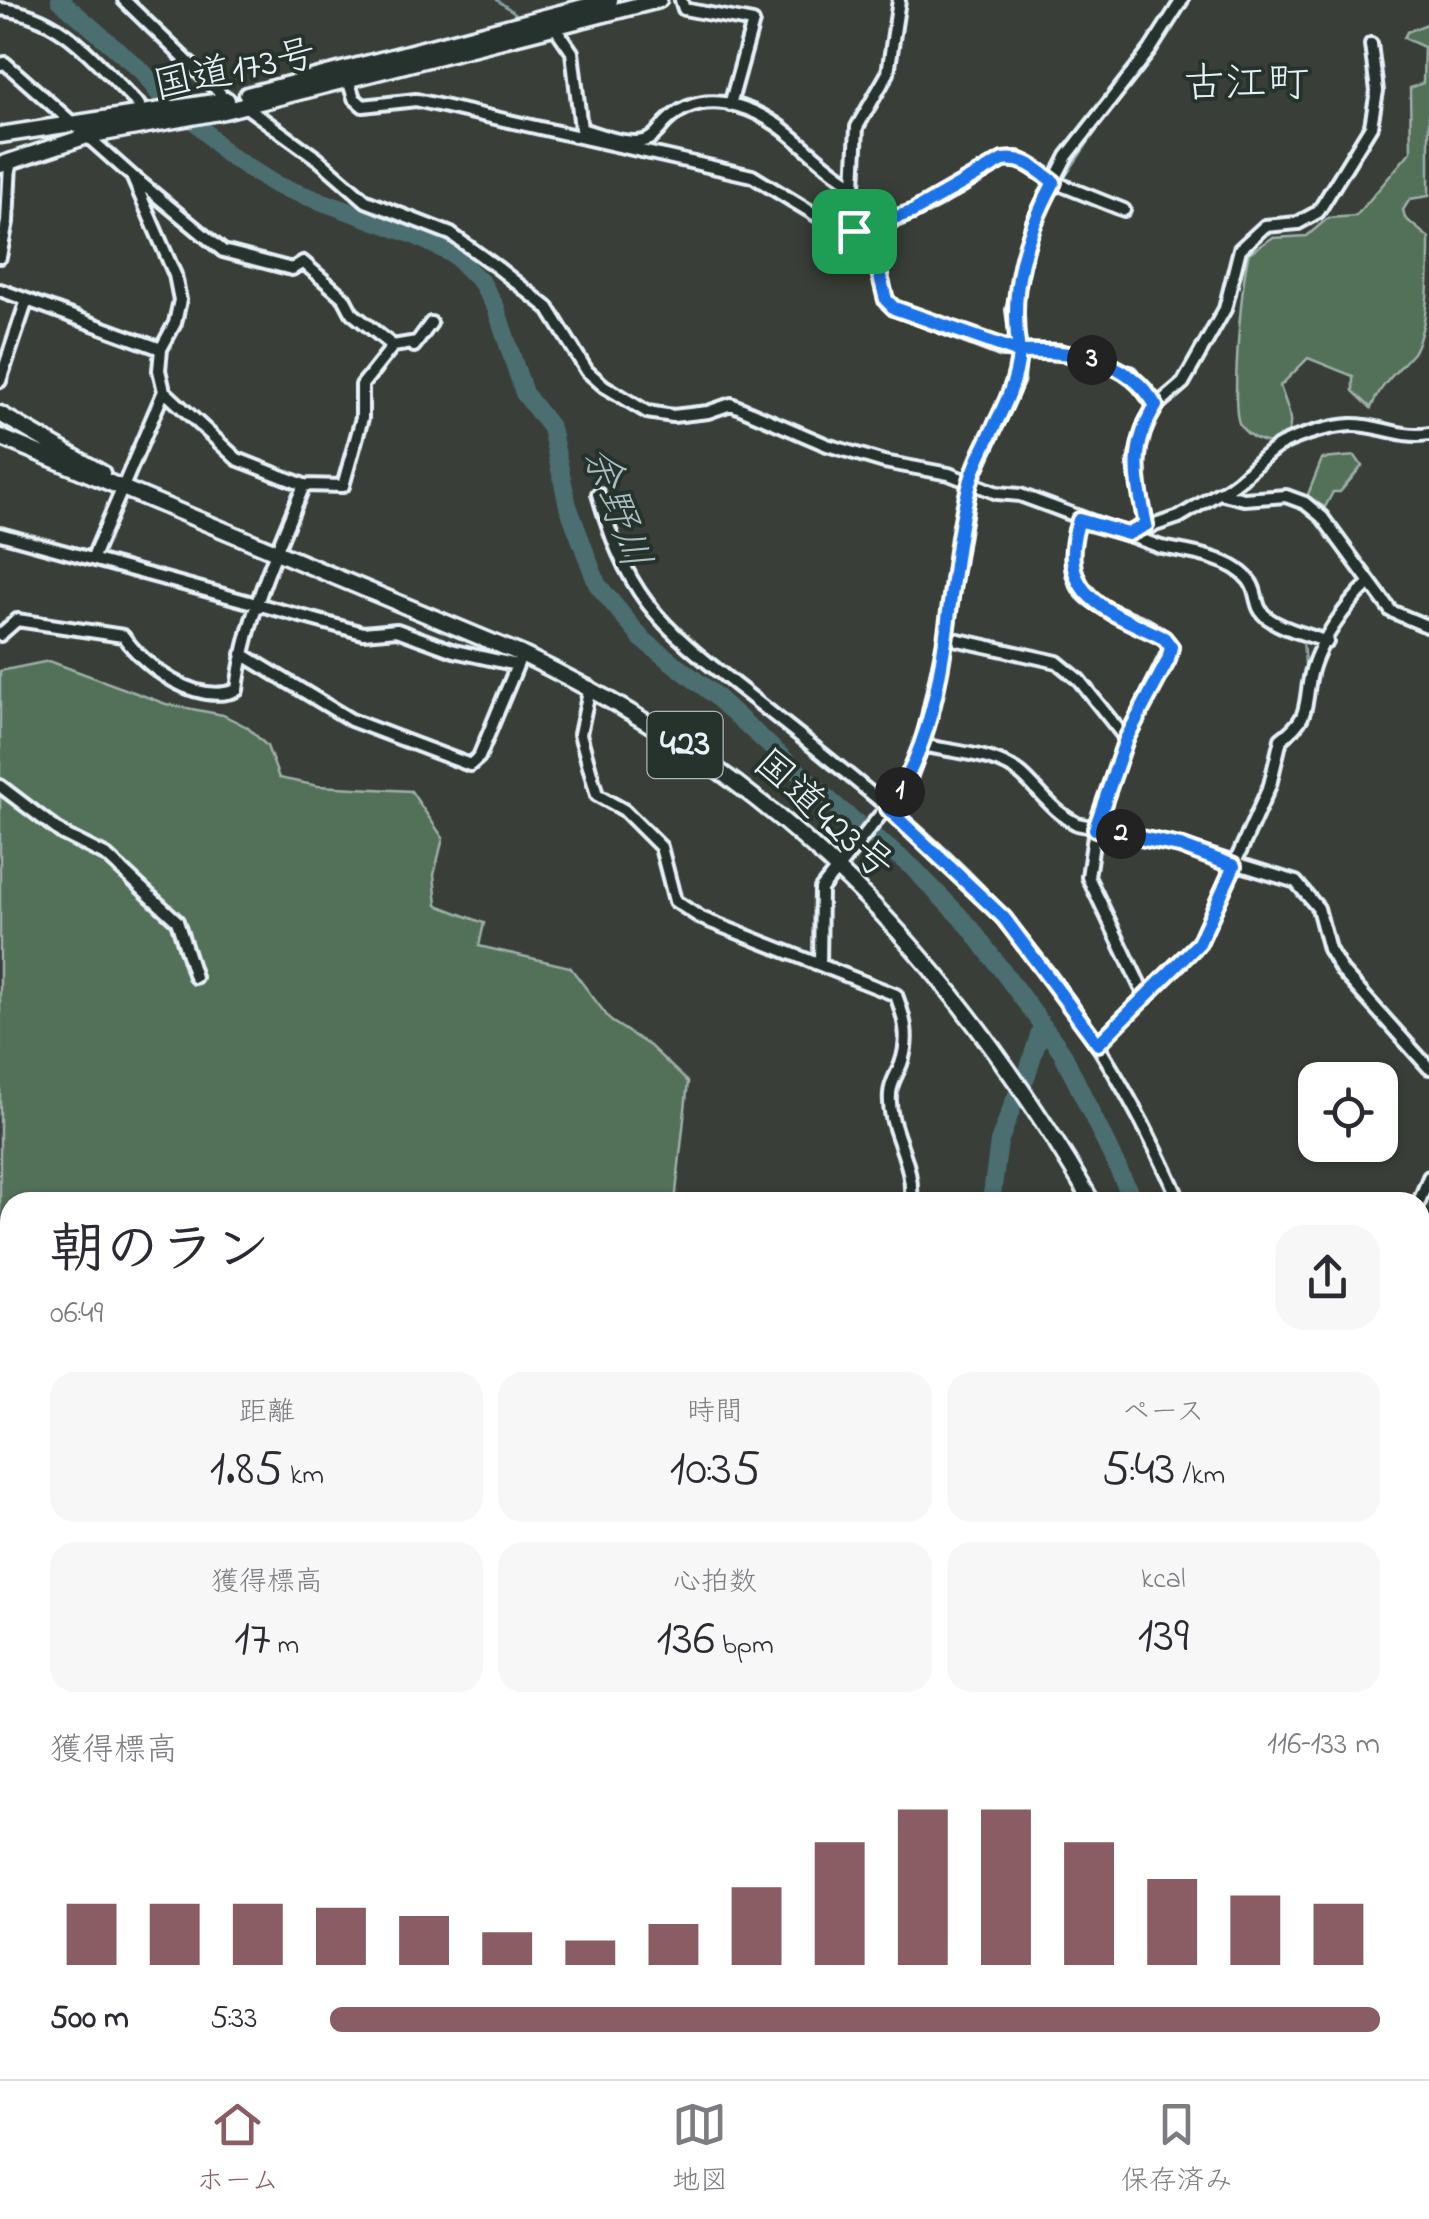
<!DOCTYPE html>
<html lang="ja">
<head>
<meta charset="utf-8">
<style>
  body { margin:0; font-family:"Indie Flower","Klee One",sans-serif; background:#f7f7f7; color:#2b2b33; height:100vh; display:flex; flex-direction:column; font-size:38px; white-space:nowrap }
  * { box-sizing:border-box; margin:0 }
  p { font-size:32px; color:#7c7c81 }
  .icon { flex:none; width:55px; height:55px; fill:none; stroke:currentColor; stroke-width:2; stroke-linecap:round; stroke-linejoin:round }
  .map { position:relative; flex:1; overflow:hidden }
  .sheet { position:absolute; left:0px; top:1192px; width:1430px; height:888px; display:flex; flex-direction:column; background:#fff; border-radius:30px 30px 0 0; box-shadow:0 2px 8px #0004 }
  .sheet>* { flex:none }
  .controls { position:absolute; left:1298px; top:1062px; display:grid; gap:20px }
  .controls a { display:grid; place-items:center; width:100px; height:100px; border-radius:20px; background:#fff; box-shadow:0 2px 8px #0004; font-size:50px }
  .pin { position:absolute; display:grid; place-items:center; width:85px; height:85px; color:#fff; margin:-42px; border-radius:20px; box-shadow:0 5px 15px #0006 }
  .km { position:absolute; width:50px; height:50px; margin:-25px; border-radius:50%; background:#222; color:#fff; font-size:28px; line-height:50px; text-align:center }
  .round { display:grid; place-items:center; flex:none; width:105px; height:105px; border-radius:30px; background:#f7f7f7 }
  .head { display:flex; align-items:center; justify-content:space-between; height:170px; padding:0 50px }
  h1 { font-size:55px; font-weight:600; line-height:75px }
  .metrics { display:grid; grid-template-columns:repeat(3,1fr); gap:15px; height:170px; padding:10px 50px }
  .metrics div { display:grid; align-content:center; border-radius:25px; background:#f7f7f7; text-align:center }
  .metrics b { font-size:50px; font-weight:600 }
  .metrics small { font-size:28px; font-weight:400 }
  .metrics p { font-size:28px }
  .chart { height:280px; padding:20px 50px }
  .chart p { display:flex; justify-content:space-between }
  .chart svg { width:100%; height:180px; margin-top:10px; stroke:#8a5d65; stroke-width:6 }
  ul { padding:0 50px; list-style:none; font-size:32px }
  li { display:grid; grid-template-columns:160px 120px 1fr; align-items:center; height:75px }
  li i { height:25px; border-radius:12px; background:#8a5d65 }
  .dock { display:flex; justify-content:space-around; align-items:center; height:140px; border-top:2px solid #e1e1e2; background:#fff; font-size:28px; color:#7c7c81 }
  .dock a { display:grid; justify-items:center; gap:5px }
  .dock .active { color:#8a5d65 }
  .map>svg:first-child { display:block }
  .green { fill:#527059; stroke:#9db0a8; stroke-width:2.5 }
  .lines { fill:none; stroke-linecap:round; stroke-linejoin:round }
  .stream { stroke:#8aa2a7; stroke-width:2.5 }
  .river { stroke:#4b6e71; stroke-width:18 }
  .minor-casing { stroke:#e8f1f8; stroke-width:18 }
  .highway-casing { stroke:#e8f1f8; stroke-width:21 }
  .minor { stroke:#26332d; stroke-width:10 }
  .highway { stroke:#26332d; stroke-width:14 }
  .route-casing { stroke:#fff; stroke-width:20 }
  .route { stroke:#1a73e8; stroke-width:12 }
  .labels { text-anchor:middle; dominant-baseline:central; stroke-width:8; stroke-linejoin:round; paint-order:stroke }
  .shield { fill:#26332d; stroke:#aeb8bb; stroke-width:2.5 }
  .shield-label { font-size:38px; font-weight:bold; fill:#e8f1f8 }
  .street-label { font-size:40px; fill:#e8f1f8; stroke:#26332d }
  .neighbourhood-label { font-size:42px; fill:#e8f1f8; stroke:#26332d }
  .water-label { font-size:42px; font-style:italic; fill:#a9bdc2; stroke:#26332d }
</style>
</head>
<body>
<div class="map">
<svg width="1429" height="2079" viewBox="0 0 1429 2079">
  <rect width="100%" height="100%" fill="#393f38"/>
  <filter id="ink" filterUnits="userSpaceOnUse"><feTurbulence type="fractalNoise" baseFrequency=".01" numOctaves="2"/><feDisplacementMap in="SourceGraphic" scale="20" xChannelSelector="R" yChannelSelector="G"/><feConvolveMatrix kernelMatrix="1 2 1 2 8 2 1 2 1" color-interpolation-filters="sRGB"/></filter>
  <g filter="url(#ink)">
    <!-- green -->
    <path class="green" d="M1429,23V196L1410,199L1403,210L1405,218L1429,238C1429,272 1429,326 1413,353C1397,371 1381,384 1371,408L1353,391V376L1308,358L1280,386C1287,408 1299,426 1280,445C1265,443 1249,439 1240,425C1230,409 1242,274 1249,253L1272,238L1307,236L1328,218L1356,216L1411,151L1410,88L1423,83L1424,47L1404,38L1407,32Z
      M1355,456L1362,466L1340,492H1333L1325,507L1307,497L1322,459Z
      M49,661L166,704L223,715L247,727L267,746L279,778L318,786L411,791L443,838L434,875L437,905L484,923L479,946L570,967L611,1021L650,1046L688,1082L675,1202H10V2070H848L849,2079H0V671Z"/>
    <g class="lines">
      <!-- stream -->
      <path class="stream" d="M497,0L515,13
        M1170,28L1188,0
        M566,50L569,72
        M842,183L850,192L857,226
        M1061,183L1112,107
        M1035,232L1057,190
        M1012,402L1023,378L1025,352
        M1016,499L1073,524
        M1080,526L1130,541
        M1303,640L1306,677
        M1294,719L1301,703
        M1299,878L1322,905
        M1326,918L1337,953
        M1343,964L1429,1060
        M1424,1614L1421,1624L1429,1632"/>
      <!-- river -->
      <path class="river" d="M60,0L144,73L160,95L199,125L225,153L276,185L414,235L454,255L482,283L496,308L524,393L551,428L568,506L597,584L642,639L712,693L838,808L912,867L970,927L1062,1052L1134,1202
        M1026,1078L1042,1025
        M991,1202L999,1142L1016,1097
        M1420,1694L1429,1705
        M1420,1950L1428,1928L1429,1850"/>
      <!-- minor casing -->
      <g class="minor-casing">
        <path id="minor" d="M124,0L220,93
          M681,0L684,9L753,22L730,105
          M0,9C65,15 96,64 139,105
          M554,26L572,52L581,129C599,134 631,148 649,139C655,136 661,127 666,122C686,102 710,98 738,106C787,120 812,161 854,185
          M0,64L5,63L132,176L175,275L180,300L175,323L161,349L159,370L164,391L237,459L304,485L343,486L362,418V385L393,346L417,342
          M346,74L354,98L363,106L416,100L752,176L839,229C891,236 961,186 1003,160L1017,158L1054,182L1124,210
          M242,104L318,159L366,201L451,234L498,268L548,308L587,371L604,386L647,412L673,416L708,412L731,404L827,445L884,462L949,474L997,493L1020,495L1161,547C1187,552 1230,557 1248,579C1260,592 1252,608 1269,619C1286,631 1308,634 1327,642
          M135,178L223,251L292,269L303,262L344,298L352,313L393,346
          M863,228L854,185L857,127L888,73L899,0
          M853,231L876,260L886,300L894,308L1003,350L1060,351L1130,373L1155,407
          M0,257L7,222L10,163
          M0,290L161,349
          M414,346L431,323
          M0,381L27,300
          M1220,493C1245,481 1259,456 1282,444C1301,435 1330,426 1351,425C1378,424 1401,439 1429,434
          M598,494C610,534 622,570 648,604C676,641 719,671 755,700C825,756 899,813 963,876C1058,970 1127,1081 1180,1202
          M1079,520C1044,626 1139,599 1171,647L1126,739L1095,829L1088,877L1146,998
          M1146,525L1134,465L1145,423L1155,407L1183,383L1225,309L1240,249L1265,226L1298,223L1318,212L1371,126L1377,91L1371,44
          M0,534L363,633L397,630L454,651L517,665
          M1128,534L1179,517L1219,493L1244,499L1286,496L1305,503L1322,517L1391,611L1429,627
          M93,557L164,391
          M0,635L17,620L123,636C145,667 196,706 237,690C245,619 277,550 304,485
          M945,637L1057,662L1079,680L1126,739
          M242,654L351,720L470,765L479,757L518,663
          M590,687L580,734L597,795L624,810L661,847L675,901L701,918L896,995C905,1019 910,1039 901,1064C897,1074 890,1084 890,1094C887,1130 915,1159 911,1202
          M922,745C952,752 999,754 1022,775C1041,792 1053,812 1077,824L1180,846L1296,882L1318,908L1329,949L1342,971L1429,1068
          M0,786L63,834L107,856L177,921L195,977
          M820,965L821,889L910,778L922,745L945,637L970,484L1017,379L1019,352L1013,310L1033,222L1067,156L1150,50L1182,0
          M1098,1043L1199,943L1270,785L1281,739C1310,717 1304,708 1310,678C1316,645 1346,605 1369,583
          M1419,1202L1429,1177
          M1420,1224L1429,1226
          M1420,1611L1429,1588
          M1420,1932L1421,1853L1429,1825
          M1288,2070L1290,2079
          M1072,2079L1075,2070"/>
      </g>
      <!-- highway casing -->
      <g class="highway-casing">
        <path id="highway" d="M247,95L610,0
          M0,135L227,100
          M0,165L87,136L224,111L659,0
          M0,414L102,473
          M0,437L521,654C783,779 948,954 1092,1202
          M1420,1782L1429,1793"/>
      </g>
      <!-- minor -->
      <use href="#minor" class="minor"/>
      <!-- highway -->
      <use href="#highway" class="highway"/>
    </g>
  </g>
  <g class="lines" filter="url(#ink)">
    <!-- route casing -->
    <g class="route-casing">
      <path id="route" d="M854,231L876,260L886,300L894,308L1019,352C1016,402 981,439 969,487C943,592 953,718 888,809L1004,918L1098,1044L1199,943L1234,866L1180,846L1095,829L1126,739L1168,660L1171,647L1164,638C1106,610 1054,596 1079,520L1128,534L1146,525C1137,479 1129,448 1156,406C1128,357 1071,350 1019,352C1009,289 1024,238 1054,182C1037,170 1025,157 1003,160L912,212L854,231"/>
    </g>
    <!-- route -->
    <use href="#route" class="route"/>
  </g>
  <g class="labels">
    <!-- shield labels -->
    <rect class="shield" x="647.5" y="712" width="75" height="66" rx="8"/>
    <g class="shield-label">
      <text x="685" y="745">423</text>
    </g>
    <!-- street labels -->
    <g class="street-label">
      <text transform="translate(235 72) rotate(-12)">国道173号</text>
      <text transform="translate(822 816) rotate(42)">国道423号</text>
    </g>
    <!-- neighbourhood labels -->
    <g class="neighbourhood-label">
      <text x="1246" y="85">古江町</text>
    </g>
    <!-- water labels -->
    <g class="water-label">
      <text transform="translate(615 508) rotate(71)">余野川</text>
    </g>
  </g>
</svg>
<div class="controls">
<a><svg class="icon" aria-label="locate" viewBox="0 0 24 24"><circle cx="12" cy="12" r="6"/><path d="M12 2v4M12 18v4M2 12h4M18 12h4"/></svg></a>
</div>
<div class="pin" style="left:854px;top:231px;background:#1e9e55"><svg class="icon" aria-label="arrive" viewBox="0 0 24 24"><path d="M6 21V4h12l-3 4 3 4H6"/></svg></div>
<b class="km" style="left:900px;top:792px">1</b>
<b class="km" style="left:1121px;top:834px">2</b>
<b class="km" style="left:1092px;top:360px">3</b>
<section class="sheet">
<div class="head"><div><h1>朝のラン</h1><p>06:49</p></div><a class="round"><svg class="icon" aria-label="share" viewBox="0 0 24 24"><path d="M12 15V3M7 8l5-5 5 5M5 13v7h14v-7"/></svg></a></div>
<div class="metrics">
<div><p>距離</p><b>1.85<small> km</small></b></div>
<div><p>時間</p><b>10:35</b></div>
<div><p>ペース</p><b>5:43<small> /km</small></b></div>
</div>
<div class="metrics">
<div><p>獲得標高</p><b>17<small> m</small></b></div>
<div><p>心拍数</p><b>136<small> bpm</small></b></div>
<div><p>kcal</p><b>139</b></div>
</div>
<div class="chart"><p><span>獲得標高</span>116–133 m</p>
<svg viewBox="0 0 160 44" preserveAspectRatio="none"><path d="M5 44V29M15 44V29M25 44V29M35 44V30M45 44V32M55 44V36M65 44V38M75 44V34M85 44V25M95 44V14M105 44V6M115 44V6M125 44V14M135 44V23M145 44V27M155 44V29"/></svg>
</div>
<ul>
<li><b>500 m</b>5:33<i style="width:100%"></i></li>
</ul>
</section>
</div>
<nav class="dock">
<a class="active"><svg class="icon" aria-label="home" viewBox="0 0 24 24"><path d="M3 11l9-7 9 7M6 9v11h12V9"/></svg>ホーム</a>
<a><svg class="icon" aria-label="map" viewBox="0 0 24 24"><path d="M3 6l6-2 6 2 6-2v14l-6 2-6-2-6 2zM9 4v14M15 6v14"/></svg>地図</a>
<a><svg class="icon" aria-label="saved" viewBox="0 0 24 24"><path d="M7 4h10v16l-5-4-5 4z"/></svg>保存済み</a>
</nav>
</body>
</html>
